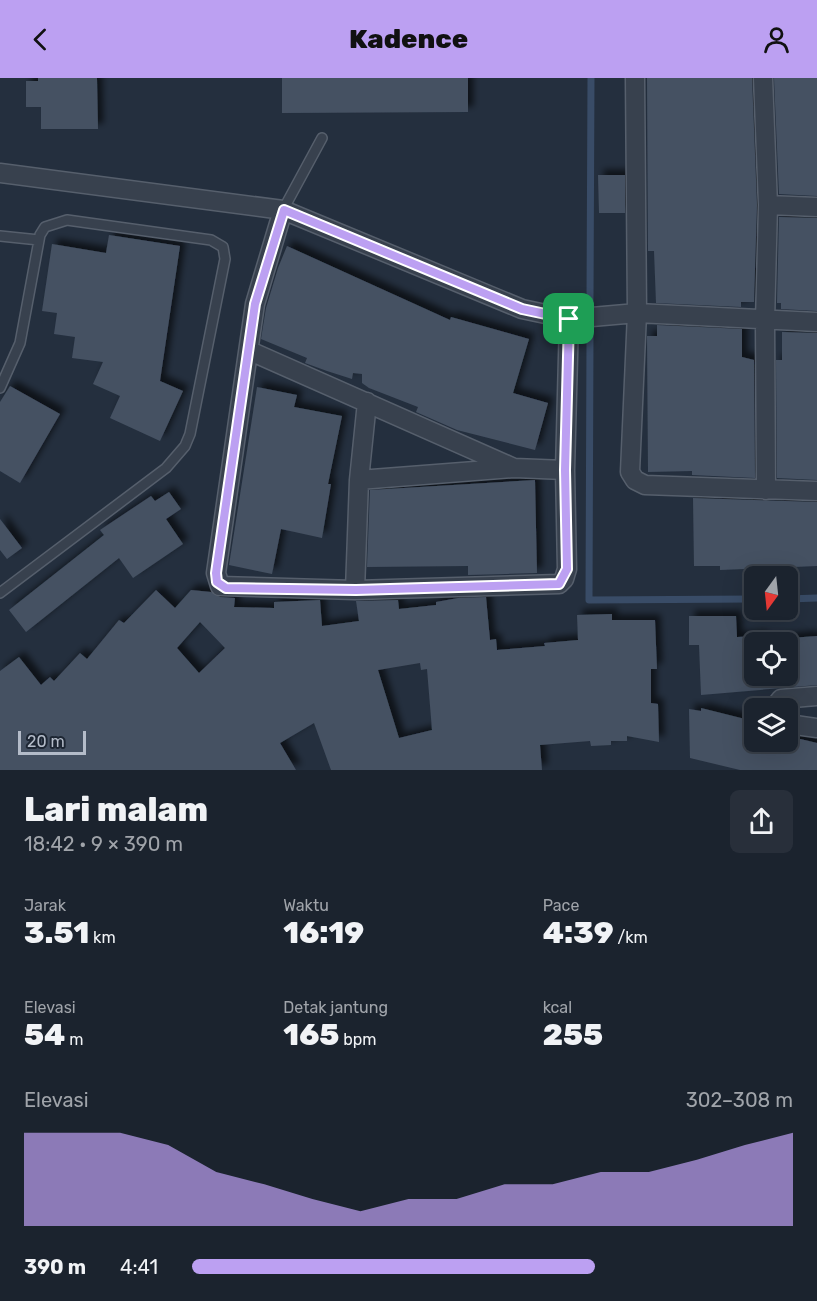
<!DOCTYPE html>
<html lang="id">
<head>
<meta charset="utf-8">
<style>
  body { margin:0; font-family:Rubik,sans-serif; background:#282f3a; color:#f1f3f6; height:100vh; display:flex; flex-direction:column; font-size:22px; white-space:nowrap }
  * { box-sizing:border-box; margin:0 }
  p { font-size:20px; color:#a0a4aa }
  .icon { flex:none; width:33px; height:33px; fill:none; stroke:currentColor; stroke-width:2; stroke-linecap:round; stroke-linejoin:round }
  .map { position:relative; height:692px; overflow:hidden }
  .side { display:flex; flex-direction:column; background:#1b232e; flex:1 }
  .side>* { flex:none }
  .needle { width:39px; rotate:195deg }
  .buttons { position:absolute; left:744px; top:488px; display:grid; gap:12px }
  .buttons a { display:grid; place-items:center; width:54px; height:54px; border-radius:9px; background:#1b232e; box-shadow:0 6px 24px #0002,0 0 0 2px #39404a; font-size:30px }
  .scale { position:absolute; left:18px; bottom:15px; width:68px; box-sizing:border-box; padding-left:6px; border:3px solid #b4bcc9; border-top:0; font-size:16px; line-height:21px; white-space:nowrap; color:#b4bcc9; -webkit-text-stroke:4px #1d2633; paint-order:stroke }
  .pin { position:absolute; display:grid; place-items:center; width:51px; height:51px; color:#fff; margin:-26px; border-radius:12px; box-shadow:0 3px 9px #0006 }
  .round { display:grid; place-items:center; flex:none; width:63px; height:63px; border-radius:9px; background:#282f3a }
  .overview { display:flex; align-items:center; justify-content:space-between; height:102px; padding:0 24px }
  h1 { font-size:33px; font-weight:800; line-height:45px }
  .figures { display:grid; grid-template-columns:repeat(3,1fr); gap:9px; height:102px; padding:6px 24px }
  .figures div { display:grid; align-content:center }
  .figures b { font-size:30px; font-weight:800 }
  .figures small { font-size:16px; font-weight:400 }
  .figures p { font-size:16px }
  .chart { height:168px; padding:12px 24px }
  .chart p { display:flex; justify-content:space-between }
  .chart svg { width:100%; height:108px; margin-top:6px; fill:#bca0f2; opacity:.7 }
  ul { padding:0 24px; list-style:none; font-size:20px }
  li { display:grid; grid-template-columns:96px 72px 1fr; align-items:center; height:45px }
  li i { height:15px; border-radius:8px; background:#bca0f2 }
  header { display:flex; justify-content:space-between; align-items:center; height:78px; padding:0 24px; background:#bca0f2; color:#111; font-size:27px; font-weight:800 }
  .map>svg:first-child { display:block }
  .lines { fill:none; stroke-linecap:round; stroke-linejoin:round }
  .stream { stroke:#394c67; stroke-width:7 }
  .building { fill:#455162; fill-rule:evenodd; filter:url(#shadow) }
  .lane-casing { stroke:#565f6c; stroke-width:12 }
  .street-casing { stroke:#565f6c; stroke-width:21 }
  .lane { stroke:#38414e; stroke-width:9 }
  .street { stroke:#38414e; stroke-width:18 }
  .route-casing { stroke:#fff; stroke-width:12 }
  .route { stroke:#bca0f2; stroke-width:8 }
</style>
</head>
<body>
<header><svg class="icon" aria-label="back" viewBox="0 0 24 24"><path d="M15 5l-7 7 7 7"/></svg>Kadence<svg class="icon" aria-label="person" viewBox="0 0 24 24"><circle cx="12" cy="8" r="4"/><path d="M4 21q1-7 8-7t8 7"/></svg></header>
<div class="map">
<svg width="817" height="692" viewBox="0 0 817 692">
  <defs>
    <filter id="shadow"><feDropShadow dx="5.5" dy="-5.5" stdDeviation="3" flood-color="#0009"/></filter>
  </defs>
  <rect width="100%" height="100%" fill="#242f3e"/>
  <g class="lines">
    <!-- stream -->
    <path class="stream" d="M590,222L591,0
      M590,259L589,522L754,521
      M788,521L817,520"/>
  </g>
  <!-- building -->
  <path class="building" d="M38,0H97L98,51H41V29H26V3H38Z
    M282,0H468V34L282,35Z
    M647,0H752L757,127L754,224H741V229L656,225L654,173H648Z
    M774,0H817V118L779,116Z
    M598,97H625V135H599Z
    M779,139L817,140V233L781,231V225H777Z
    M109,157L180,168L160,303L183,313L160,363L110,340L120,318L93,306L103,284L72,280L75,259L54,256L57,235L42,233L52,166L106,175Z
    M287,168L450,242L451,239L529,261L513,315L548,325L535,372L457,352L416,334L418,329L369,310L362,305V296L353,295L352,301L327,293L305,285L307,280L261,261L266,230L278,190Z
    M657,247L742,251V279L754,282L755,400L692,397V393L648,394L647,258H657Z
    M782,254L817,255V402L777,400L776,282H782Z
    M10,308L60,336L20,405L0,393V324Z
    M257,309L297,317L294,329L342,338L328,406H331L322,460L281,451L272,496L229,487Z
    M535,402L537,495L468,497V488L367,489L370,412Z
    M169,414L181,431L166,441L183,466L133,500L119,480L26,554L9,532L104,457L100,452L151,418L155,423Z
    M693,420L817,424V488L720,492V488H694Z
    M0,441L22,470L7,481L0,472Z
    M156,512L175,530L191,512L211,514L220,519L235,520L234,529L274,530V524L320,522L322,548L359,543L356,523L398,522L399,531L436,527V524L458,520L486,519L490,562L496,561L497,572L545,568L544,565L578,562L577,537L612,536V542H655L657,591H651V625L658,626L659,664L627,658V663H611V667L591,668L590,663L540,667L542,692H331L314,645L280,665L296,692H0V593L19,579L41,607L50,599L54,603L80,575L87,581L119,542L124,545ZM200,544L225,570L199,595L177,570ZM420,585L421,592L427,591L432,652L399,660L378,592Z
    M689,538H736L737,559L763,558V562L817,558V607L701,617L699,567H689ZM754,564H788V597H754Z
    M701,630L749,642L747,650L754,652V663H788V658L817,665V692H740L690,680L689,631L701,633Z"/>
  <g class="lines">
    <!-- lane casing -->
    <g class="lane-casing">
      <path id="lane" d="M283,132L322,60
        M0,158L39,162
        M0,310L20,265L40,157L45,149L67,142L211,162L223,169L225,181L190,356L185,368L166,390L0,515"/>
    </g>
    <!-- street casing -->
    <g class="street-casing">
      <path id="street" d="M635,0L637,235L630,394L635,402L645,407L817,413
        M763,0L768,127L765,244L766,412
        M0,95L283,132L522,231L569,241L637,235L817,244
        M768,127L817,129
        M283,132L255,226L216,495L220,508L355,512L559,506L564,501L567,491L565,392L569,241
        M250,273L514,390
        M359,402L514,390L565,392
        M355,512L359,402L367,324
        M774,630L781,621L817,618
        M788,646L817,650"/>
    </g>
    <!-- lane -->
    <use href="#lane" class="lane"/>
    <!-- street -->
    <use href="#street" class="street"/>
  </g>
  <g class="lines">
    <!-- route casing -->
    <g class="route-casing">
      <path id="route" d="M284,132L522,231L569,241L565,392L567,491L559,506L356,512L226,510L217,504L216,495L255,226Z"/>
    </g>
    <!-- route -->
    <use href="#route" class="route"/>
  </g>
</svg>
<div class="buttons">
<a><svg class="needle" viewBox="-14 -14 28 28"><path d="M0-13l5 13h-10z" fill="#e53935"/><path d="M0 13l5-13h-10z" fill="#a0a4aa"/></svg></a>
<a><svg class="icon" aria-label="locate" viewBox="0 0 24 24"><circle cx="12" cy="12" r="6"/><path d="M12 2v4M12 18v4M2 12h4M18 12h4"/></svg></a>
<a><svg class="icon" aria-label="layers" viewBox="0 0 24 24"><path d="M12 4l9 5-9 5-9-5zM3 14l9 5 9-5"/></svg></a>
</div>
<div class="scale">20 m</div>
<div class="pin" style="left:569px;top:241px;background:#1e9e55"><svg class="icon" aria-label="arrive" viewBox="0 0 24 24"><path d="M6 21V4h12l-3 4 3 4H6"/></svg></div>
</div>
<section class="side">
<div class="overview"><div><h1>Lari malam</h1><p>18:42 · 9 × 390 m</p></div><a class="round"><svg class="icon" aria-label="share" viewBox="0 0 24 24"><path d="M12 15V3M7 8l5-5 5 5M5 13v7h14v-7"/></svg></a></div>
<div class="figures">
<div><p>Jarak</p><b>3.51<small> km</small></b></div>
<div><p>Waktu</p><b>16:19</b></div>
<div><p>Pace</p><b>4:39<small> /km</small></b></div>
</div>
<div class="figures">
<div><p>Elevasi</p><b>54<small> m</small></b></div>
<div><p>Detak jantung</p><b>165<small> bpm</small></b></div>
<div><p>kcal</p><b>255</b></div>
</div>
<div class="chart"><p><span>Elevasi</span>302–308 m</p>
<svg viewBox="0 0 160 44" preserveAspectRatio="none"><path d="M0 44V6L10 6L20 6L30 11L40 22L50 27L60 33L70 38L80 33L90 33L100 27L110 27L120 22L130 22L140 17L150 11L160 6V44z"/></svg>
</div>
<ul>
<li><b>390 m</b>4:41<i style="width:67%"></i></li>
</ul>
</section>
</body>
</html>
